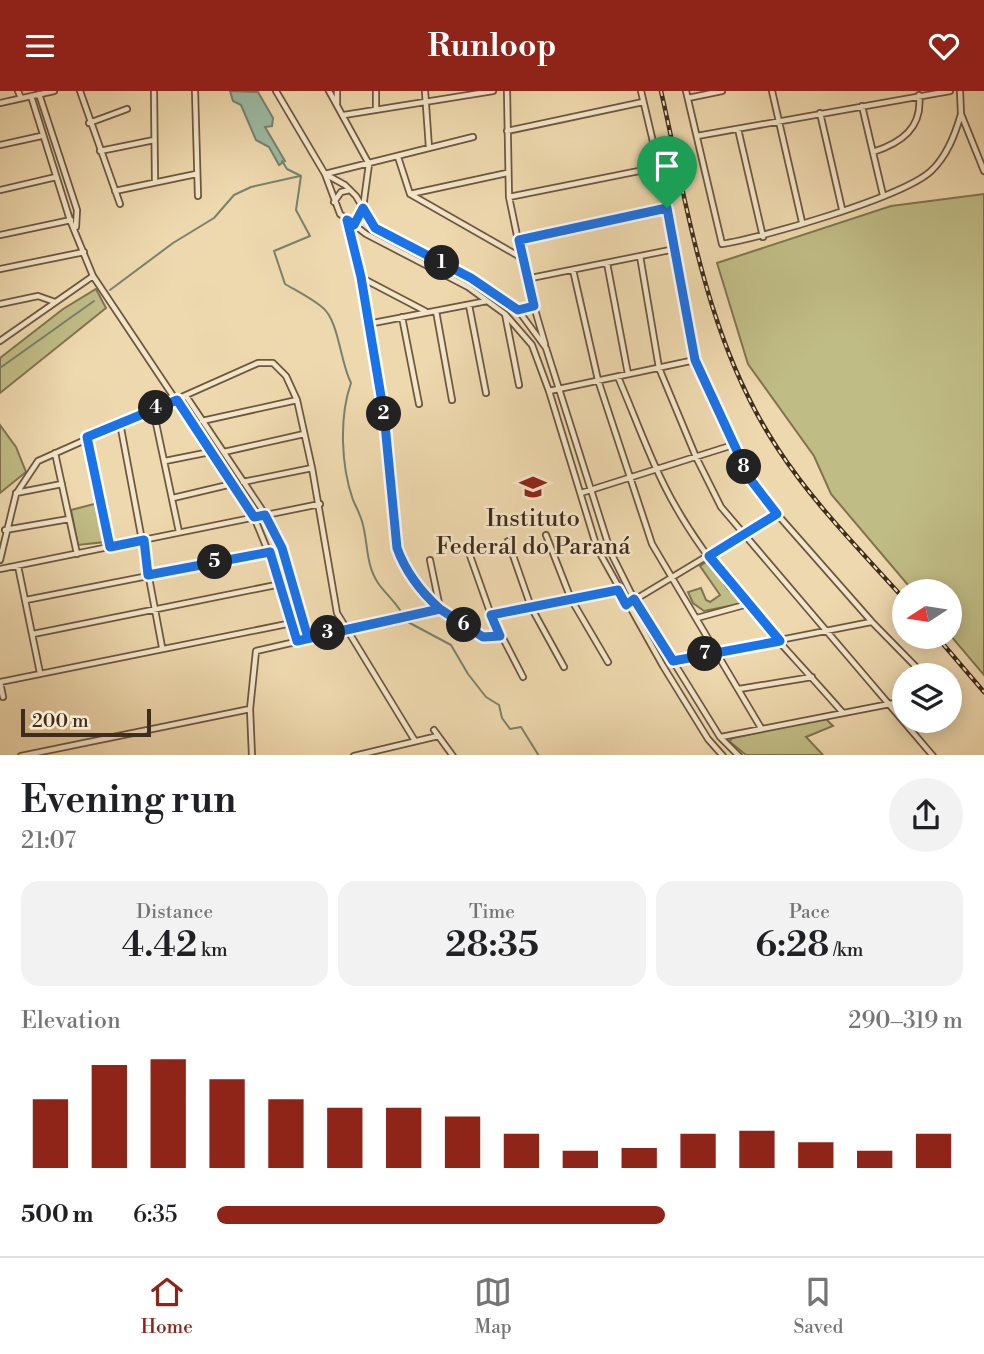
<!DOCTYPE html>
<html lang="en">
<head>
<meta charset="utf-8">
<style>
  body { margin:0; font-family:"Libre Bodoni",serif; background:#f2f2f2; color:#202124; height:100vh; display:flex; flex-direction:column; font-size:26px; white-space:nowrap }
  * { box-sizing:border-box; margin:0 }
  p { font-size:23px; color:#757577 }
  .icon { flex:none; width:38px; height:38px; fill:none; stroke:currentColor; stroke-width:2; stroke-linecap:round; stroke-linejoin:round }
  .map { position:relative; height:664px; overflow:hidden }
  .side { display:flex; flex-direction:column; background:#fff; flex:1 }
  .side>* { flex:none }
  .needle { width:46px; rotate:258deg }
  .controls { position:absolute; left:892px; top:488px; display:grid; gap:14px }
  .controls a { display:grid; place-items:center; width:70px; height:70px; border-radius:50%; background:#fff; box-shadow:0 4px 18px #0003; font-size:35px }
  .scale { position:absolute; left:21px; bottom:18px; width:130px; box-sizing:border-box; padding-left:7px; border:4px solid #402c1c; border-top:0; font-size:19px; line-height:24px; white-space:nowrap; color:#402c1c; -webkit-text-stroke:5px #f4e6ca; paint-order:stroke }
  .pin { position:absolute; display:grid; place-items:center; width:60px; height:60px; color:#fff; margin:-72px -30px; border-radius:50% 50% 50% 0; rotate:-45deg; box-shadow:0 0 7px #0007 }
  .pin .icon { rotate:45deg }
  .km { position:absolute; width:35px; height:35px; margin:-18px; border-radius:50%; background:#222; color:#fff; font-size:19px; line-height:35px; text-align:center }
  .round { display:grid; place-items:center; flex:none; width:74px; height:74px; border-radius:37px; background:#f2f2f2 }
  .summary { display:flex; align-items:center; justify-content:space-between; height:119px; padding:0 21px }
  h1 { font-size:38px; font-weight:600; line-height:52px }
  .figures { display:grid; grid-template-columns:repeat(3,1fr); gap:10px; height:119px; padding:7px 21px }
  .figures div { display:grid; align-content:center; border-radius:18px; background:#f2f2f2; text-align:center }
  .figures b { font-size:35px; font-weight:600 }
  .figures small { font-size:19px; font-weight:400 }
  .figures p { font-size:19px }
  .chart { height:196px; padding:14px 21px }
  .chart p { display:flex; justify-content:space-between }
  .chart svg { width:100%; height:126px; margin-top:7px; stroke:#8f2418; stroke-width:6 }
  ul { padding:0 21px; list-style:none; font-size:23px }
  li { display:grid; grid-template-columns:112px 84px 1fr; align-items:center; height:52px }
  li i { height:18px; border-radius:9px; background:#8f2418 }
  header { display:flex; justify-content:space-between; align-items:center; height:91px; padding:0 21px; background:#8f2418; color:#fff; font-size:32px; font-weight:600 }
  .menu { display:flex; justify-content:space-around; align-items:center; height:98px; border-top:2px solid #e0e0e0; background:#fff; font-size:19px; color:#757577 }
  .menu a { display:grid; justify-items:center; gap:4px }
  .menu .selected { color:#8f2418 }
  .map>svg:first-child { display:block }
  .green { fill:#c0bc85; stroke:#807450; stroke-width:2 }
  .water { fill:#9bbba4; stroke:#77826e; stroke-width:2 }
  .lines { fill:none; stroke-linecap:round; stroke-linejoin:round }
  .stream { stroke:#77826e; stroke-width:2 }
  .minor-casing { stroke:#6c5740; stroke-width:8 }
  .minor { stroke:#f4e6ca; stroke-width:4.5 }
  .rail-casing { stroke:#402c1c; stroke-width:4.5 }
  .rail { stroke:#f4e6ca; stroke-width:2; stroke-dasharray:5; stroke-linecap:butt }
  .route-casing { stroke:#fff; stroke-width:14 }
  .route { stroke:#1a73e8; stroke-width:9 }
  .labels { text-anchor:middle; dominant-baseline:central; stroke-width:5; stroke-linejoin:round; paint-order:stroke }
  .poi-label { font-size:24px; fill:#402c1c; stroke:#f4e6ca }
</style>
</head>
<body>
<header><svg class="icon" aria-label="menu" viewBox="0 0 24 24"><path d="M4 6h16M4 12h16M4 18h16"/></svg>Runloop<svg class="icon" aria-label="heart" viewBox="0 0 24 24"><path d="M12 20l-8-8c-3-5 5-10 8-4 3-6 11-1 8 4z"/></svg></header>
<div class="map">
<svg width="984" height="665" viewBox="0 0 984 665">
  <rect width="100%" height="100%" fill="#eed8ad"/>
  <filter id="stains"><feTurbulence type="fractalNoise" baseFrequency=".00286" numOctaves="4"/><feColorMatrix values="0 0 0 0 .2 0 0 0 0 .09 0 0 0 0 .02 0 0 0 .5 -.17"/></filter>
  <radialGradient id="worn" r=".72"><stop offset=".6" stop-color="#630" stop-opacity="0"/><stop offset="1" stop-color="#630" stop-opacity=".3"/></radialGradient>
  <!-- green -->
  <path class="green" d="M984,103V584L950,544V500H913L831,403L814,365L748,273L717,172L891,115Z
    M96,198L106,217L0,302V267L63,218Z
    M0,334L16,356L26,381L0,402Z
    M98,412L105,451L78,454L71,419Z
    M708,470C720,478 720,492 730,500H735L744,512L704,520L693,512L688,501L701,497L706,509L710,511L720,504L700,475Z
    M825,627L833,635L806,646L823,664H746L729,650L733,647Z"/>
  <!-- water -->
  <path class="water" d="M230,0L258,1L273,27L272,35L265,36L285,70L279,74L269,56L256,49L241,14L233,10Z"/>
  <g class="lines">
    <!-- stream -->
    <path class="stream" d="M282,70L287,78L301,85L296,119L310,145L274,160L285,193C297,200 311,207 322,216C339,229 340,271 351,292C339,326 341,375 353,409C357,418 361,425 363,434C368,454 366,474 378,492C387,505 400,514 406,530L451,554L468,583L486,606L499,614L502,627L510,638L521,636L539,665
      M110,199L173,152L214,127L234,104L251,96L300,85
      M0,277L94,210"/>
    <!-- minor casing -->
    <g class="minor-casing">
      <path id="minor" d="M18,0L21,7
        M80,0L120,113
        M154,0L155,90
        M195,0L198,105
        M276,0L325,83L340,123L366,143L468,196L505,223L532,254L549,300L597,457L663,575L708,648L723,665
        M329,0L369,73L363,117L354,134
        M337,0V13
        M376,0V19
        M425,0L429,57
        M507,0L509,106L526,188L545,253
        M641,0L659,76L695,269L733,354L750,389L777,423L872,531L924,584
        M686,0L722,153C762,147 903,106 931,80C947,65 955,44 961,23
        M772,0L802,131
        M960,0L961,23L984,80
        M39,3L77,119L76,136
        M31,5L70,129L93,185L254,426L279,487L297,550
        M688,7L722,0
        M0,12L54,0
        M862,15L883,104
        M820,22L842,118
        M344,24L493,0
        M89,32L127,18
        M738,38L763,146
        M507,40L643,11
        M697,45L950,0
        M0,54L41,45
        M100,60L154,49
        M873,61C901,52 923,37 919,4
        M398,66L410,103L522,167
        M325,83L345,94L356,105L375,137L471,187L518,219L546,257L611,462L632,504L720,646L739,665
        M325,83L473,46
        M0,99L56,86
        M115,100L196,83
        M410,103L507,82
        M509,106L659,76
        M334,111L341,101L350,99
        M347,130L361,186L384,323L397,457C409,492 461,551 500,545
        M0,144L71,129
        M518,149L667,117
        M640,165L659,277L696,366L721,416L933,665
        M607,172L628,283
        M0,178L84,161
        M573,179L598,289L652,453L761,637
        M362,187L425,220
        M526,188L675,158
        M0,213L38,205L55,211
        M469,214L486,302
        M436,220L452,309
        M505,223L519,294
        M402,226L419,313
        M368,233L487,210
        M0,250L93,185
        M618,286C637,330 653,377 677,418C720,493 787,557 843,622
        M549,300L695,269
        M186,305L265,423L283,457L308,547
        M153,318L179,441
        M202,330L297,309
        M120,332L162,556
        M87,346L110,456
        M224,361L304,343
        M55,362L77,463
        M165,370L210,361
        M243,391L312,377L337,522L415,650
        M16,402L62,393
        M581,402L733,354
        M173,407L232,393
        M5,439L69,428
        M546,444L571,508L608,571
        M508,450L531,516L564,576
        M468,459L491,524L523,586
        M0,469L16,403L38,370L258,272H273L286,285L297,309L312,377
        M430,469L440,517
        M18,475L40,582
        M0,478L320,413
        M26,509L270,461
        M626,514L777,423
        M491,524L618,499
        M697,527L748,513
        M33,543L281,493
        M673,570L871,531
        M0,591L292,532
        M0,591L3,606
        M739,598L812,586
        M434,639L453,665
        M721,646L905,610
        M21,665L250,618
        M252,665L250,618L256,560L439,518
        M354,665L438,645"/>
    </g>
    <!-- minor -->
    <use href="#minor" class="minor"/>
    <!-- rail casing -->
    <g class="rail-casing">
      <path id="rail" d="M661,0C689,123 707,251 778,358C814,413 861,460 905,509
        M937,546L984,601"/>
    </g>
    <!-- rail -->
    <use href="#rail" class="rail"/>
  </g>
  <g class="lines">
    <!-- route casing -->
    <g class="route-casing">
      <path id="route" d="M667,117L519,149L534,215L518,219L471,187L375,137L363,117L354,134L347,129L361,186L384,323L397,457C406,482 421,501 440,518L308,547L282,457L265,424L254,426L177,309L87,346L110,456L144,449L148,484L270,461L297,550L440,518L483,546L500,545L491,524L618,499L626,514L634,508L673,570L780,550L709,465L777,423L750,388L695,269L667,117"/>
    </g>
    <!-- route -->
    <use href="#route" class="route"/>
  </g>
  <!-- icons -->
  <defs>
    <g id="university-bare" transform="scale(2.1)"><path d="M0-5L7-2L0 1L-7-2ZM-4 1L0 2.5L4 1V4Q0 6-4 4Z" fill="#8f2418" stroke="#f4e6ca" stroke-width="2.5" paint-order="stroke"/></g>
  </defs>
  <g fill-rule="evenodd">
    <use href="#university-bare" x="533" y="396"/>
  </g>
  <g class="labels">
    <!-- poi labels -->
    <g class="poi-label">
      <text x="533" y="428">Instituto<tspan x="533" dy="28">Federal do Paraná</tspan></text>
    </g>
  </g>
  <rect width="100%" height="100%" filter="url(#stains)"/>
  <rect width="100%" height="100%" fill="url(#worn)"/>
</svg>
<div class="controls">
<a><svg class="needle" viewBox="-14 -14 28 28"><path d="M0-13l5 13h-10z" fill="#e53935"/><path d="M0 13l5-13h-10z" fill="#757577"/></svg></a>
<a><svg class="icon" aria-label="layers" viewBox="0 0 24 24"><path d="M12 4l9 5-9 5-9-5zM3 14l9 5 9-5"/></svg></a>
</div>
<div class="scale">200 m</div>
<div class="pin" style="left:667px;top:117px;background:#1e9e55"><svg class="icon" aria-label="arrive" viewBox="0 0 24 24"><path d="M6 21V4h12l-3 4 3 4H6"/></svg></div>
<b class="km" style="left:442px;top:172px">1</b>
<b class="km" style="left:384px;top:323px">2</b>
<b class="km" style="left:328px;top:542px">3</b>
<b class="km" style="left:156px;top:317px">4</b>
<b class="km" style="left:215px;top:471px">5</b>
<b class="km" style="left:464px;top:534px">6</b>
<b class="km" style="left:705px;top:563px">7</b>
<b class="km" style="left:744px;top:376px">8</b>
</div>
<section class="side">
<div class="summary"><div><h1>Evening run</h1><p>21:07</p></div><a class="round"><svg class="icon" aria-label="share" viewBox="0 0 24 24"><path d="M12 15V3M7 8l5-5 5 5M5 13v7h14v-7"/></svg></a></div>
<div class="figures">
<div><p>Distance</p><b>4.42<small> km</small></b></div>
<div><p>Time</p><b>28:35</b></div>
<div><p>Pace</p><b>6:28<small> /km</small></b></div>
</div>
<div class="chart"><p><span>Elevation</span>290–319 m</p>
<svg viewBox="0 0 160 44" preserveAspectRatio="none"><path d="M5 44V20M15 44V8M25 44V6M35 44V13M45 44V20M55 44V23M65 44V23M75 44V26M85 44V32M95 44V38M105 44V37M115 44V32M125 44V31M135 44V35M145 44V38M155 44V32"/></svg>
</div>
<ul>
<li><b>500 m</b>6:35<i style="width:60%"></i></li>
</ul>
</section>
<nav class="menu">
<a class="selected"><svg class="icon" aria-label="home" viewBox="0 0 24 24"><path d="M3 11l9-7 9 7M6 9v11h12V9"/></svg>Home</a>
<a><svg class="icon" aria-label="map" viewBox="0 0 24 24"><path d="M3 6l6-2 6 2 6-2v14l-6 2-6-2-6 2zM9 4v14M15 6v14"/></svg>Map</a>
<a><svg class="icon" aria-label="saved" viewBox="0 0 24 24"><path d="M7 4h10v16l-5-4-5 4z"/></svg>Saved</a>
</nav>
</body>
</html>
